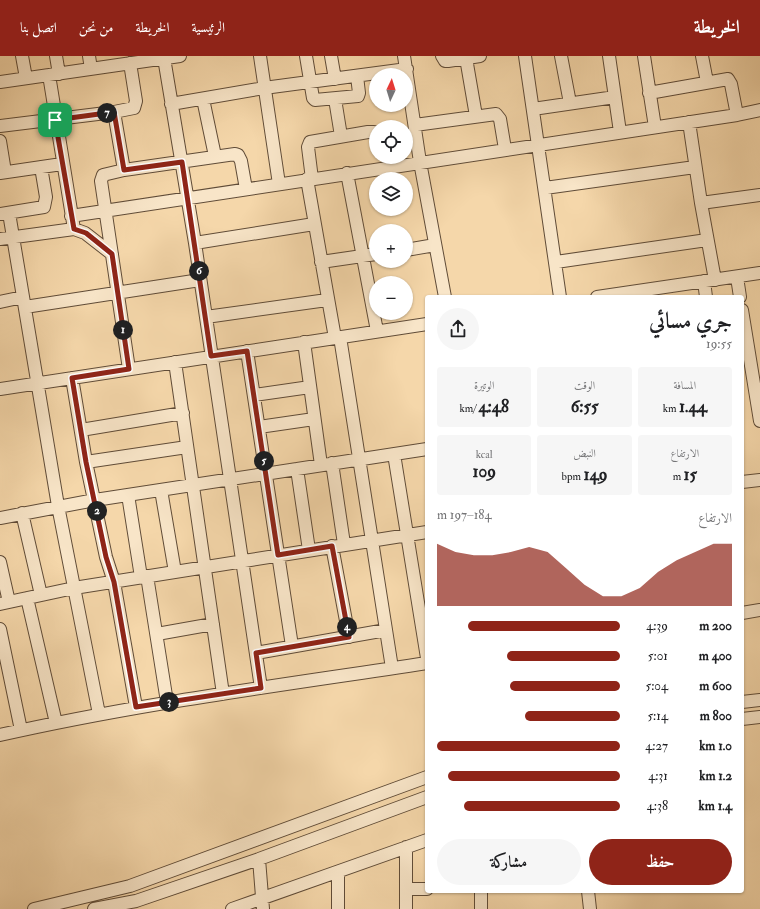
<!DOCTYPE html>
<html lang="ar">
<head>
<meta charset="utf-8">
<style>
  body { margin:0; font-family:"IM FELL Double Pica",Amiri,serif; background:#f6f6f6; color:#202124; direction:rtl; height:100vh; display:flex; flex-direction:column; font-size:15px; white-space:nowrap }
  * { box-sizing:border-box; margin:0 }
  p { font-size:13px; color:#757577 }
  .icon { flex:none; width:22px; height:22px; fill:none; stroke:currentColor; stroke-width:2; stroke-linecap:round; stroke-linejoin:round }
  .map { position:relative; flex:1; overflow:hidden; direction:ltr }
  .details { position:absolute; left:425px; top:239px; width:319px; height:598px; display:flex; flex-direction:column; background:#fff; border-radius:4px; box-shadow:0 1px 3px #0004; direction:rtl }
  .details>* { flex:none }
  .needle { width:26px; rotate:4deg }
  .buttons { position:absolute; left:369px; top:12px; display:grid; gap:8px }
  .buttons a { display:grid; place-items:center; width:44px; height:44px; border-radius:50%; background:#fff; box-shadow:0 1px 3px #0004; font-size:20px }
  .pin { position:absolute; display:grid; place-items:center; width:34px; height:34px; color:#fff; margin:-17px; border-radius:8px; box-shadow:0 2px 6px #0006 }
  .km { position:absolute; width:20px; height:20px; margin:-10px; border-radius:50%; background:#222; color:#fff; font-size:11px; line-height:20px; text-align:center }
  .round { display:grid; place-items:center; flex:none; width:42px; height:42px; border-radius:21px; background:#f6f6f6 }
  .summary { display:flex; align-items:center; justify-content:space-between; height:68px; padding:0 12px }
  h1 { font-size:22px; font-weight:700; line-height:30px }
  .stats { display:grid; grid-template-columns:repeat(3,1fr); gap:6px; height:68px; padding:4px 12px }
  .stats div { display:grid; align-content:center; border-radius:4px; background:#f6f6f6; text-align:center }
  .stats b { font-size:17px; font-weight:700 }
  .stats small { font-size:11px; font-weight:400 }
  .stats p { font-size:11px }
  .chart { height:112px; padding:8px 12px }
  .chart p { display:flex; justify-content:space-between }
  .chart svg { width:100%; height:72px; margin-top:4px; fill:#8f2418; opacity:.7 }
  .primary-button { display:flex; gap:8px; margin-top:auto; padding:8px 12px }
  .primary-button a { flex:1; height:46px; border-radius:24px; background:#8f2418; color:#fff; font-size:16px; font-weight:700; line-height:46px; text-align:center }
  .primary-button a+a { background:#f6f6f6; color:#202124 }
  ul { padding:0 12px; list-style:none; font-size:13px }
  li { display:grid; grid-template-columns:64px 48px 1fr; align-items:center; height:30px }
  li i { height:10px; border-radius:5px; background:#8f2418 }
  header { display:flex; align-items:center; gap:24px; box-sizing:border-box; height:56px; padding:0 20px; background:#8f2418; color:#fff }
  header strong { font-size:19px }
  nav { display:flex; gap:22px; margin-inline-start:auto; font-size:14px }
  .map>svg:first-child { display:block }
  .lines { fill:none; stroke-linecap:round; stroke-linejoin:round }
  .minor-casing { stroke:#604c38; stroke-width:14 }
  .minor { stroke:#f8e5c8; stroke-width:12 }
  .route-casing { stroke:#fff; stroke-width:8 }
  .route { stroke:#8f2418; stroke-width:5 }
</style>
</head>
<body>
<header>
<strong>الخريطة</strong>
<nav><a>الرئيسية</a><a>الخريطة</a><a>من نحن</a><a>اتصل بنا</a></nav>
</header>
<div class="map">
<svg width="760" height="853" viewBox="0 0 760 853">
  <rect width="100%" height="100%" fill="#f5d7aa"/>
  <filter id="stains"><feTurbulence type="fractalNoise" baseFrequency=".005" numOctaves="4"/><feColorMatrix values="0 0 0 0 .2 0 0 0 0 .09 0 0 0 0 .02 0 0 0 .5 -.17"/></filter>
  <radialGradient id="worn" r=".72"><stop offset=".6" stop-color="#630" stop-opacity="0"/><stop offset="1" stop-color="#630" stop-opacity=".3"/></radialGradient>
  <g class="lines">
    <!-- minor casing -->
    <g class="minor-casing">
      <path id="minor" d="M22,0L26,22
        M56,0L59,18
        M89,0L91,13
        M260,0L279,128
        M306,0L313,42L315,44L358,40L359,37L357,20
        M331,0L335,23
        M404,0L420,106L445,241
        M442,0L445,5H448L480,0
        M525,0L560,241
        M561,0L570,47
        M609,0L620,76
        M644,0L655,71
        M702,0L707,26
        M164,2L195,187L261,632
        M466,2L476,60
        M49,19L74,173
        M0,26L180,0
        M649,37L728,23L731,28L737,59
        M203,43L215,100
        M335,43L341,80
        M171,48L264,32L407,13
        M533,53L615,41
        M114,56L124,114
        M689,66L701,147L715,224
        M415,69L496,58L500,63L505,93
        M0,70L114,56L134,52L136,45L130,7
        M0,85L5,116
        M0,117L62,108
        M347,117L377,275
        M307,123L335,282
        M312,123L308,91L310,86L368,76H374L376,78
        M545,132L695,111
        M701,147L760,139
        M9,157L58,450L99,658
        M0,158L44,151L46,141L41,111
        M71,160L737,59L760,54
        M0,183L74,173L85,177L112,198
        M195,187L314,168
        M406,194L435,189
        M321,206L376,198
        M556,206L707,184
        M737,221L740,241
        M704,225L706,241
        M597,241L760,217
        M0,246L23,241
        M25,251L200,224
        M742,254L760,365
        M206,261L327,244
        M340,281L392,612
        M304,286L321,409
        M247,295L292,590
        M175,306L223,638
        M129,313L101,125L103,119L124,114L235,98L238,99L241,105L246,133
        M72,322L86,406L106,501L114,526L136,651
        M0,333L427,268
        M254,339L310,331
        M259,371L314,363
        M81,374L183,357
        M394,398L427,602
        M86,406L187,391
        M332,407L344,488
        M297,413L309,494
        M742,426L760,424
        M161,434L175,516
        M128,439L141,521
        M22,457L41,539
        M0,462L95,444L427,393
        M332,490L349,581
        M0,506L9,546
        M147,520L167,646
        M27,542L56,667
        M0,548L74,532L427,476
        M742,557L760,554
        M0,573L21,674
        M157,578L213,568
        M256,597L386,574
        M742,646L760,644
        M742,663L760,661
        M0,679C141,647 284,629 427,607
        M406,791V853
        M259,803L263,853
        M406,833H427
        M588,835L590,853
        M34,853L130,830L427,721
        M94,853L136,845L259,803L427,741
        M232,853L427,784
        M338,853V816
        M481,853V835"/>
    </g>
    <!-- minor -->
    <use href="#minor" class="minor"/>
  </g>
  <g class="lines">
    <!-- route casing -->
    <g class="route-casing">
      <path id="route" d="M114,56L124,114L182,106L211,300L247,295L278,499L332,490L349,581L256,597L261,632L136,651L114,526L106,501L86,406L72,322L129,313L112,198L86,177L74,173L55,64Z"/>
    </g>
    <!-- route -->
    <use href="#route" class="route"/>
  </g>
  <rect width="100%" height="100%" filter="url(#stains)"/>
  <rect width="100%" height="100%" fill="url(#worn)"/>
</svg>
<div class="buttons">
<a><svg class="needle" viewBox="-14 -14 28 28"><path d="M0-13l5 13h-10z" fill="#e53935"/><path d="M0 13l5-13h-10z" fill="#757577"/></svg></a>
<a><svg class="icon" aria-label="locate" viewBox="0 0 24 24"><circle cx="12" cy="12" r="6"/><path d="M12 2v4M12 18v4M2 12h4M18 12h4"/></svg></a>
<a><svg class="icon" aria-label="layers" viewBox="0 0 24 24"><path d="M12 4l9 5-9 5-9-5zM3 14l9 5 9-5"/></svg></a>
<a>+</a>
<a>−</a>
</div>
<div class="pin" style="left:55px;top:64px;background:#1e9e55"><svg class="icon" aria-label="arrive" viewBox="0 0 24 24"><path d="M6 21V4h12l-3 4 3 4H6"/></svg></div>
<b class="km" style="left:123px;top:274px">1</b>
<b class="km" style="left:97px;top:455px">2</b>
<b class="km" style="left:169px;top:646px">3</b>
<b class="km" style="left:347px;top:571px">4</b>
<b class="km" style="left:264px;top:405px">5</b>
<b class="km" style="left:199px;top:215px">6</b>
<b class="km" style="left:107px;top:57px">7</b>
<section class="details">
<div class="summary"><div><h1>جري مسائي</h1><p>19:55</p></div><a class="round"><svg class="icon" aria-label="share" viewBox="0 0 24 24"><path d="M12 15V3M7 8l5-5 5 5M5 13v7h14v-7"/></svg></a></div>
<div class="stats">
<div><p>المسافة</p><b>1.44<small> km</small></b></div>
<div><p>الوقت</p><b>6:55</b></div>
<div><p>الوتيرة</p><b>4:48<small> /km</small></b></div>
</div>
<div class="stats">
<div><p>الارتفاع</p><b>15<small> m</small></b></div>
<div><p>النبض</p><b>149<small> bpm</small></b></div>
<div><p>kcal</p><b>109</b></div>
</div>
<div class="chart"><p><span>الارتفاع</span>184–197 m</p>
<svg viewBox="0 0 160 44" preserveAspectRatio="none"><path d="M0 44V6L10 11L20 13L30 13L40 11L50 8L60 11L70 21L80 31L90 38L100 38L110 33L120 23L130 16L140 11L150 6L160 6V44z"/></svg>
</div>
<ul>
<li><b>200 m</b>4:39<i style="width:83%"></i></li>
<li><b>400 m</b>5:01<i style="width:62%"></i></li>
<li><b>600 m</b>5:04<i style="width:60%"></i></li>
<li><b>800 m</b>5:14<i style="width:52%"></i></li>
<li><b>1.0 km</b>4:27<i style="width:100%"></i></li>
<li><b>1.2 km</b>4:31<i style="width:94%"></i></li>
<li><b>1.4 km</b>4:38<i style="width:85%"></i></li>
</ul>
<div class="primary-button"><a>حفظ</a><a>مشاركة</a></div>
</section>
</div>
</body>
</html>
